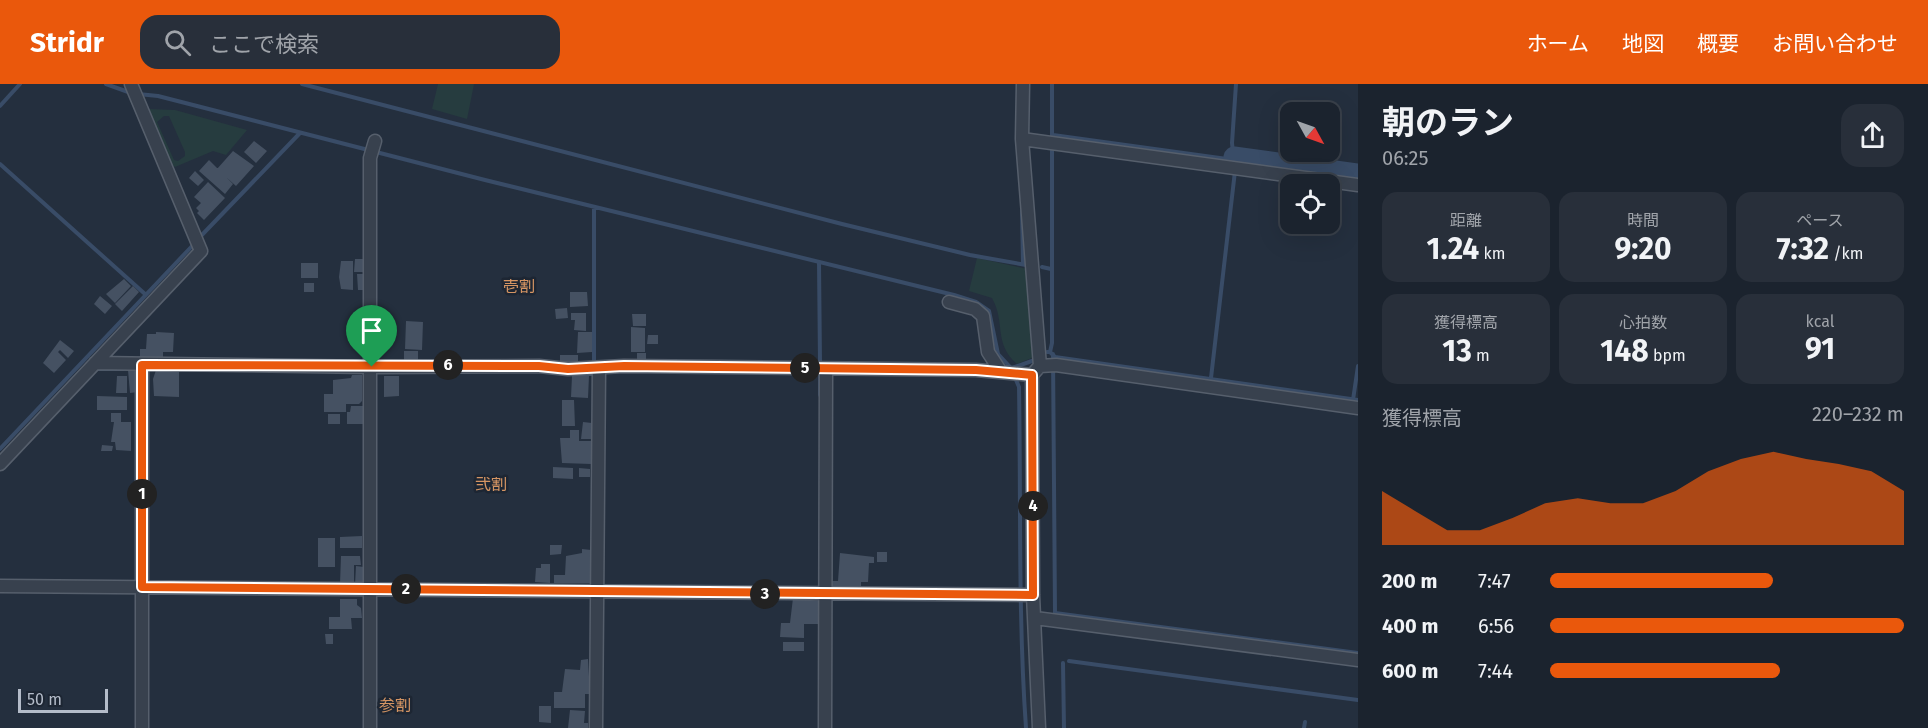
<!DOCTYPE html>
<html lang="ja">
<head>
<meta charset="utf-8">
<style>
  body { margin:0; font-family:"Fira Sans","Noto Sans JP",sans-serif; background:#282f3a; color:#f1f3f6; height:100vh; display:flex; flex-direction:column; font-size:22px; white-space:nowrap }
  * { box-sizing:border-box; margin:0 }
  p { font-size:20px; color:#a0a4aa }
  .icon { flex:none; width:33px; height:33px; fill:none; stroke:currentColor; stroke-width:2; stroke-linecap:round; stroke-linejoin:round }
  .map { position:relative; flex:1; overflow:hidden }
  .panel { display:flex; flex-direction:column; background:#1b232e; width:570px }
  .panel>* { flex:none }
  .needle { width:39px; rotate:130deg }
  .buttons { position:absolute; left:1280px; top:18px; display:grid; gap:12px }
  .buttons a { display:grid; place-items:center; width:60px; height:60px; border-radius:12px; background:#1b232e; box-shadow:0 6px 24px #0002,0 0 0 2px #39404a; font-size:30px }
  .scale { position:absolute; left:18px; bottom:15px; width:90px; box-sizing:border-box; padding-left:6px; border:3px solid #b4bcc9; border-top:0; font-size:16px; line-height:21px; white-space:nowrap; color:#b4bcc9; -webkit-text-stroke:4px #1d2633; paint-order:stroke }
  .pin { position:absolute; display:grid; place-items:center; width:51px; height:51px; color:#fff; margin:-62px -26px; border-radius:50% 50% 50% 0; rotate:-45deg; box-shadow:0 0 6px #0007 }
  .pin .icon { rotate:45deg }
  .km { position:absolute; width:30px; height:30px; margin:-15px; border-radius:50%; background:#222; color:#fff; font-size:16px; line-height:30px; text-align:center }
  .round { display:grid; place-items:center; flex:none; width:63px; height:63px; border-radius:18px; background:#282f3a }
  .headline { display:flex; align-items:center; justify-content:space-between; height:102px; padding:0 24px }
  h1 { font-size:33px; font-weight:700; line-height:45px }
  .stats { display:grid; grid-template-columns:repeat(3,1fr); gap:9px; height:102px; padding:6px 24px }
  .stats div { display:grid; align-content:center; border-radius:15px; background:#282f3a; text-align:center }
  .stats b { font-size:30px; font-weight:700 }
  .stats small { font-size:16px; font-weight:400 }
  .stats p { font-size:16px }
  .chart { height:168px; padding:12px 24px }
  .chart p { display:flex; justify-content:space-between }
  .chart svg { width:100%; height:108px; margin-top:6px; fill:#ea580c; opacity:.7 }
  ul { padding:0 24px; list-style:none; font-size:20px }
  li { display:grid; grid-template-columns:96px 72px 1fr; align-items:center; height:45px }
  li i { height:15px; border-radius:8px; background:#ea580c }
  header { display:flex; align-items:center; gap:36px; box-sizing:border-box; height:84px; padding:0 30px; background:#ea580c; color:#fff }
  header strong { font-size:28px }
  nav { display:flex; gap:33px; margin-inline-start:auto; font-size:21px }
  .search { width:420px; height:54px; background:#282f3a; display:flex; align-items:center; gap:15px; box-sizing:border-box; padding:0 21px; border-radius:18px; color:#a0a4aa; font-size:22px }
  main { display:flex; flex:1; min-height:0 }
  .map>svg:first-child { display:block }
  .green { fill:#263c3f; fill-rule:evenodd }
  .lines { fill:none; stroke-linecap:round; stroke-linejoin:round }
  .stream { stroke:#394c67; stroke-width:4 }
  .river { stroke:#394c67; stroke-width:21 }
  .building { fill:#455162 }
  .street-casing { stroke:#565f6c; stroke-width:15 }
  .street { stroke:#38414e; stroke-width:12 }
  .route-casing { stroke:#fff; stroke-width:12 }
  .route { stroke:#ea580c; stroke-width:8 }
  .labels { text-anchor:middle; dominant-baseline:central; stroke-width:5; stroke-linejoin:round; paint-order:stroke }
  .neighbourhood-label { font-size:16px; fill:#d59563; stroke:#1d2633 }
</style>
</head>
<body>
<header>
<strong>Stridr</strong>
<div class="search"><svg class="icon" aria-label="search" viewBox="0 0 24 24"><circle cx="10" cy="10" r="6"/><path d="M15 15l6 6"/></svg>ここで検索</div>
<nav><a>ホーム</a><a>地図</a><a>概要</a><a>お問い合わせ</a></nav>
</header>
<main>
<div class="map">
<svg width="1358" height="644" viewBox="0 0 1358 644">
  <rect width="100%" height="100%" fill="#242f3e"/>
  <!-- green -->
  <path class="green" d="M438,0H474L467,35L432,25Z
    M148,25L175,26L247,46L226,71L213,67L175,83L171,80ZM164,32H169L185,68V72L178,77L174,76L157,38Z
    M977,174L1027,185L1034,273L1017,280C993,259 1006,239 992,214L969,207Z"/>
  <g class="lines">
    <!-- stream -->
    <path class="stream" d="M106,0L131,9
      M302,0L842,140L970,171L1026,181
      M138,10L158,12L485,96L954,211L976,218L989,227L998,270L1011,284L1019,303C1021,417 1018,531 1026,644
      M0,22L20,0
      M1053,51L1227,75L1234,73
      M0,80L145,210
      M594,123V278
      M1022,127L1023,180
      M199,154L300,49
      M819,178L820,279
      M1042,183L1051,185
      M1047,268H1050L1052,259V0
      M1050,268L1055,273L1358,316
      M1053,270L1055,529L1358,569
      M1012,284L1032,277
      M97,285H123
      M572,290H597
      M1211,294L1235,87L1232,59L1236,0
      M820,311V288
      M1353,316L1358,282
      M0,365L194,160
      M834,515H851
      M1069,577L1358,616
      M1063,579L1064,644
      M1304,644L1305,638"/>
    <!-- river -->
    <path class="river" d="M1234,73L1358,90"/>
  </g>
  <!-- building -->
  <path class="building" d="M254,57L267,67L256,79L244,68Z
    M233,67L254,82L236,102L217,85Z
    M209,76L233,100L225,110L199,87Z
    M195,87L204,96L198,102L189,94Z
    M208,98L225,114L204,136L197,129L199,127L196,124L201,119L194,113Z
    M355,175H365V188H354Z
    M341,177H353V206L341,205L339,193Z
    M301,179H318V194H301Z
    M357,190H365V206H358Z
    M124,195L131,202L115,219L106,210Z
    M304,199H314V208H304Z
    M133,202L139,208L122,227L115,220Z
    M570,208H587L588,222L570,223Z
    M100,212L112,222L105,230L94,220Z
    M567,224L568,234L556,235L555,225Z
    M571,229H586V247L574,246L575,236H571Z
    M632,230H646V242H633Z
    M406,237L423,238L422,266L405,265Z
    M631,243L645,244V268H631Z
    M156,248L174,249L173,268H163V276H140V265H146L147,250H156Z
    M578,248H592V268L577,269Z
    M648,251H658V260H647Z
    M60,256L74,267L68,274L60,266L58,268L66,276L54,289L43,279Z
    M404,267H418V276H404Z
    M637,269H646V276H637Z
    M560,271H578V281H560Z
    M137,285L138,308L130,309L128,286Z
    M156,286L179,288V313L154,312L153,295Z
    M352,291H362V317L359,320H346V328H324V310H333V296L351,294Z
    M117,292H127V309H116Z
    M384,292H399V312L384,313Z
    M572,292H589L588,314L571,313Z
    M97,312L127,313V326H97Z
    M562,316H574L575,342H562Z
    M351,322H364V340H347V328H350Z
    M111,329H121V338H131V367L116,366L115,358H111L114,338H111Z
    M328,330H340V340H328Z
    M583,338L592,339L591,355H581Z
    M570,346H579V357H591V380L562,379L560,354H570Z
    M102,361L113,362L112,367H101Z
    M553,383L573,384V395L553,394Z
    M579,384L590,385V393H579Z
    M362,452V464H340V453Z
    M318,454H335V483H318Z
    M550,461H562L561,470L550,471Z
    M582,465L591,466V499H554V491H565L566,472L582,469Z
    M877,468H887V478H877Z
    M840,469L874,473V479H869L868,498H861V506L827,508V497H838Z
    M341,472H360L361,481H354V500H340Z
    M541,480H550V499L535,498L536,484H541Z
    M356,482L364,483V501H355Z
    M793,514L819,517L818,540H804V554L780,553L781,539H790Z
    M340,515H357V521L361,524L362,534H351L352,545H329V533H340Z
    M325,550H333V560H326Z
    M783,558H804V567H783Z
    M588,575L590,610H585V624H554V608H562L565,585L580,586L581,576Z
    M539,622H551V639L539,638Z
    M570,626L585,627L584,639H588V644H568Z"/>
  <g class="lines">
    <!-- street casing -->
    <g class="street-casing">
      <path id="street" d="M1023,0L1022,55L1040,282
        M1022,55L1358,101
        M949,218L975,225L983,232L988,268L1001,288
        M95,279L371,283L539,282L568,285L624,282L722,283L976,286L1032,291
        M142,281V644
        M0,380L201,167L131,0
        M0,502L1033,511
        M1035,534L1358,576
        M370,644V74L375,57
        M596,644L599,284
        M825,644L826,285
        M1039,644L1033,511L1032,291L1040,282L1056,281L1358,324"/>
    </g>
    <!-- street -->
    <use href="#street" class="street"/>
  </g>
  <g class="lines">
    <!-- route casing -->
    <g class="route-casing">
      <path id="route" d="M142,281L539,282L568,285L624,282L976,286L1032,291L1033,511L142,503Z"/>
    </g>
    <!-- route -->
    <use href="#route" class="route"/>
  </g>
  <g class="labels">
    <!-- neighbourhood labels -->
    <g class="neighbourhood-label">
      <text x="519" y="202">壱割</text>
      <text x="491" y="400">弐割</text>
      <text x="395" y="621">参割</text>
    </g>
  </g>
</svg>
<div class="buttons">
<a><svg class="needle" viewBox="-14 -14 28 28"><path d="M0-13l5 13h-10z" fill="#e53935"/><path d="M0 13l5-13h-10z" fill="#a0a4aa"/></svg></a>
<a><svg class="icon" aria-label="locate" viewBox="0 0 24 24"><circle cx="12" cy="12" r="6"/><path d="M12 2v4M12 18v4M2 12h4M18 12h4"/></svg></a>
</div>
<div class="scale">50 m</div>
<div class="pin" style="left:372px;top:283px;background:#1e9e55"><svg class="icon" aria-label="arrive" viewBox="0 0 24 24"><path d="M6 21V4h12l-3 4 3 4H6"/></svg></div>
<b class="km" style="left:142px;top:410px">1</b>
<b class="km" style="left:406px;top:505px">2</b>
<b class="km" style="left:765px;top:510px">3</b>
<b class="km" style="left:1033px;top:422px">4</b>
<b class="km" style="left:805px;top:284px">5</b>
<b class="km" style="left:448px;top:281px">6</b>
</div>
<section class="panel">
<div class="headline"><div><h1>朝のラン</h1><p>06:25</p></div><a class="round"><svg class="icon" aria-label="share" viewBox="0 0 24 24"><path d="M12 15V3M7 8l5-5 5 5M5 13v7h14v-7"/></svg></a></div>
<div class="stats">
<div><p>距離</p><b>1.24<small> km</small></b></div>
<div><p>時間</p><b>9:20</b></div>
<div><p>ペース</p><b>7:32<small> /km</small></b></div>
</div>
<div class="stats">
<div><p>獲得標高</p><b>13<small> m</small></b></div>
<div><p>心拍数</p><b>148<small> bpm</small></b></div>
<div><p>kcal</p><b>91</b></div>
</div>
<div class="chart"><p><span>獲得標高</span>220–232 m</p>
<svg viewBox="0 0 160 44" preserveAspectRatio="none"><path d="M0 44V22L10 30L20 38L30 38L40 33L50 27L60 25L70 27L80 27L90 22L100 14L110 9L120 6L130 9L140 11L150 14L160 22V44z"/></svg>
</div>
<ul>
<li><b>200 m</b>7:47<i style="width:63%"></i></li>
<li><b>400 m</b>6:56<i style="width:100%"></i></li>
<li><b>600 m</b>7:44<i style="width:65%"></i></li>
</ul>
</section>
</main>
</body>
</html>
